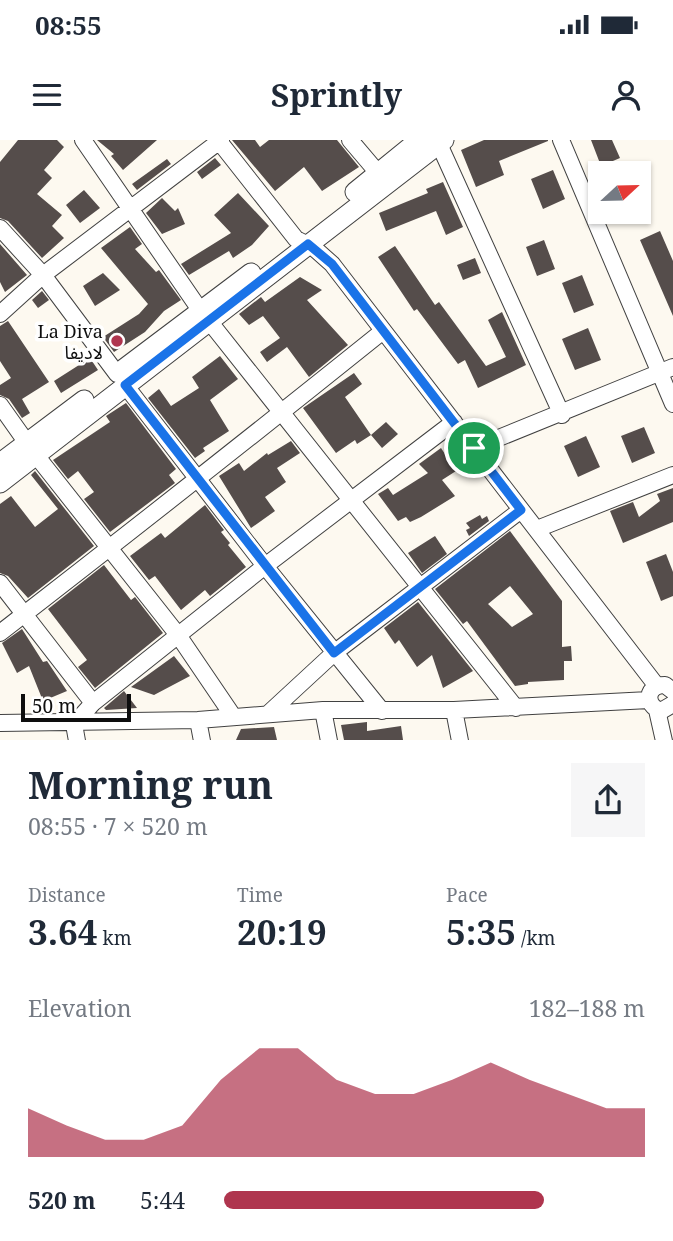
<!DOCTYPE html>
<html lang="en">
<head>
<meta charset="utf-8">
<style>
  body { margin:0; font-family:"Noto Serif","Noto Sans Arabic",serif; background:#f6f6f7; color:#1f2937; height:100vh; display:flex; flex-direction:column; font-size:26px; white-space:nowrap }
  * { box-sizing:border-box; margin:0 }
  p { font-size:23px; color:#747a83 }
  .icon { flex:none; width:38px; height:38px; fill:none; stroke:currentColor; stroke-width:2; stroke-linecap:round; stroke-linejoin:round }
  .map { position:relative; height:600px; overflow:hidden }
  .panel { display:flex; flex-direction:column; background:#fff; flex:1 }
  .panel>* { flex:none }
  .needle { width:46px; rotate:68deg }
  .buttons { position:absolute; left:588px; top:21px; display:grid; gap:14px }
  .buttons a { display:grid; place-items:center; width:63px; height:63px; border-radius:0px; background:#fff; box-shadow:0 2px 5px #0004; font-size:35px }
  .scale { position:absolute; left:21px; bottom:18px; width:110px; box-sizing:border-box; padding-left:7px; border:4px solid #0e0e0e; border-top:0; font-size:19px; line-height:24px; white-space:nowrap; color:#0e0e0e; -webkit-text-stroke:5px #fff; paint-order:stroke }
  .pin { position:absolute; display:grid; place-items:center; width:60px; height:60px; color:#fff; margin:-30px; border:4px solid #fff; border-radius:50%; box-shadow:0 2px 7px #0007 }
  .round { display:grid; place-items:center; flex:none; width:74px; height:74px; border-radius:0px; background:#f6f6f7 }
  .overview { display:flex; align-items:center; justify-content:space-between; height:119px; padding:0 28px }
  h1 { font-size:38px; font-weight:700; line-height:52px }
  .metrics { display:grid; grid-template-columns:repeat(3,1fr); gap:10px; height:119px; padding:7px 28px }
  .metrics div { display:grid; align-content:center }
  .metrics b { font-size:35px; font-weight:700 }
  .metrics small { font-size:19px; font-weight:400 }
  .metrics p { font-size:19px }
  .chart { height:196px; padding:14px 28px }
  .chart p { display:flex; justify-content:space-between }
  .chart svg { width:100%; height:126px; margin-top:7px; fill:#af354e; opacity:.7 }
  ul { padding:0 28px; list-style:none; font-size:23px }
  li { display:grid; grid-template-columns:112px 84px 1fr; align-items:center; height:52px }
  li i { height:18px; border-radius:9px; background:#af354e }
  .status { display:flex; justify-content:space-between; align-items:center; height:49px; padding:0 35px; background:#fff; direction:ltr }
  .status svg { height:19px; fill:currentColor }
  header { display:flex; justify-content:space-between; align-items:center; height:91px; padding:0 28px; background:#fff; font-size:32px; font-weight:700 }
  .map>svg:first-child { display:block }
  .building { fill:#554d4b; fill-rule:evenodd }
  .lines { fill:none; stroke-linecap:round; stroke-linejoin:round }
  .minor-casing { stroke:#414141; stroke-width:18 }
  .tertiary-casing { stroke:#414141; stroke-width:21 }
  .minor { stroke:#fff; stroke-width:16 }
  .tertiary { stroke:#fff; stroke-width:19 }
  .route-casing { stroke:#fff; stroke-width:14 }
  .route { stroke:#1a73e8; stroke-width:9 }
  .poi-dot { fill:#af354e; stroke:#fff; stroke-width:2.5 }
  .labels { text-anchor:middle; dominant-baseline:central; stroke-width:7; stroke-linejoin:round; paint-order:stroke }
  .poi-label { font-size:18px; fill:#0e0e0e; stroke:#fff; text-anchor:end }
</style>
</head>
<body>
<div class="status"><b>08:55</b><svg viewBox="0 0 49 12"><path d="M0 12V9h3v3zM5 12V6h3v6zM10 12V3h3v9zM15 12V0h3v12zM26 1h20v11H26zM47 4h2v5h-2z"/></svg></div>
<header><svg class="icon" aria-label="menu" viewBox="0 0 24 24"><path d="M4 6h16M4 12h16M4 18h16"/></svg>Sprintly<svg class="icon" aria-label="person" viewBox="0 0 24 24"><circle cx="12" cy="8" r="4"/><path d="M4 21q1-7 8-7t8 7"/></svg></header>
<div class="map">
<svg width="673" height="601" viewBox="0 0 673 601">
  <rect width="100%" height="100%" fill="#fdf9f0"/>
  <!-- building -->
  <path class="building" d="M18,0H57L64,7L44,30L52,38L37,54L62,75L52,86L64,98L42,118L8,81L0,78V22Z
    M97,0H157L123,30L111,16L114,14Z
    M232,0H255L260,7L269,0H337L359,27L322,51L304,27L275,51Z
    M484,0H548V1L499,21L504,35L476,47L461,10Z
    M591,0H612L620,18L601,26Z
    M215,18L221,25L202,39L197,32Z
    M167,19L171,24L137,50L132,44Z
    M553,30L565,59L543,69L531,39Z
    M443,42L463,87L446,95L436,71L386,91L379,73L428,53L426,49Z
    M84,50L100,68L80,83L66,65Z
    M238,53L269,86L252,105L233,118L229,111L189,135L181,124L231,93L214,75Z
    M162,58L175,71L178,68L185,84L162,94L146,73Z
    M130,87L142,104L135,109L156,132L159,130L181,160L164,171L145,192L114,212L103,197L139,174L148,164L101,108Z
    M660,91L673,121V176L640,100Z
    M544,100L555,129L537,136L526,107Z
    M0,104L27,135L5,152L0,142Z
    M395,106L435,165L439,162L486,226L506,217L488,180L502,172L526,225L478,248L465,220L458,224L417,169L414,171L378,117Z
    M475,118L481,133L463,140L457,125Z
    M103,133L120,150L95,166L83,146Z
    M582,135L594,165L574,173L562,143Z
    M300,137L322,150L307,160L348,205L309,237L287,207L267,222L260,212L280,198L263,176L249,185L239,174L261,157L265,162Z
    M42,151L49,160L38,168L32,160Z
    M8,181L49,242L22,259L30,273L22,278L9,259L0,255V245L11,238L0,221V186Z
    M588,188L601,220L575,230L562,199Z
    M220,216L238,239L210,260L229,291L203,308L205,311L195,318L148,258L159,249L171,266L199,248L192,237Z
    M90,218L98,230L61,253L54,241Z
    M354,233L362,244L345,257L371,295L357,304L355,300L336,313L303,268Z
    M126,263L176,329L169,335L175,343L110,392L84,359L94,352L78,331L68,339L53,320L110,282L106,276Z
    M386,282L398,294L382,308L371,295Z
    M644,287L655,313L632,323L621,296Z
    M586,296L600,327L578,337L564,306Z
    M291,301L300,313L277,328L286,342L265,357L275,371L251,388L219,336L239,323L244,331L267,313L268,315Z
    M441,308L456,331L442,340L455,356L421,377L410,382L406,377L398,381L378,354L388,348L393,355L428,333L419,324Z
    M35,331L94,406L28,458L8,436L0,433V364L11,356L35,387L58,369L31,335Z
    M673,348V382L623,403L610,371L633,362L639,377L660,361L657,354Z
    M205,365L224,390L221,392L230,403L228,405L246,427L210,456L205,450L181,470L155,436L149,440L130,416L161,393L165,398Z
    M480,375L482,379L487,376L489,381L469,396L466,390L470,388L466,383Z
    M510,391L562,461V507L571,506L572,521H564V540L528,542V544L515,546L467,481L463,484L435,449ZM510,446L533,474L512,487L488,464Z
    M435,396L447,414L422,433L408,413Z
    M666,414L673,432V456L661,461L646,422Z
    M104,425L131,460L135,457L163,493L95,548L78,527L87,520L48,469Z
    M418,462L473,531L443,548L432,515L417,527L399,500L395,504L384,488Z
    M22,489L43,522L47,521L67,551L43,561L29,526L17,533L2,503Z
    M174,516L190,536L154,555L131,547Z
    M124,551L137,568L106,570L104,568Z
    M367,582V591L401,586L403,600H344L341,585Z
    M274,587L277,600H236L241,589Z"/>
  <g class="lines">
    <!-- minor casing -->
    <g class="minor-casing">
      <path id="minor" d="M83,0L200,170
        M218,0L296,99L314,108L332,124L656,545
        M350,0L378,33
        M561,0L673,264
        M439,4L562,275
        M0,88L43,135L117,234
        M0,174L43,135L221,0
        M209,181L516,568
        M125,245L265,426L382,571
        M0,265L27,303
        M474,308L673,227
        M35,314L178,495L233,576
        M537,389L673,335
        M0,443L93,563
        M0,493C129,393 256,293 383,191
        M673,551L665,545C646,545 644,565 661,571L673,564
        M323,570L329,601
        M454,570L460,601
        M657,570L664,601
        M269,573L334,513L521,370
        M198,580L202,601
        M0,583L198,580L323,570H454L649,560
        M77,601L74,584L93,563L265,426L454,282"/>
    </g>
    <!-- tertiary casing -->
    <g class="tertiary-casing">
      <path id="tertiary" d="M355,52L419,0
        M121,231L251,133
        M0,323L84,260
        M0,343L444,0"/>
    </g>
    <!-- minor -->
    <use href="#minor" class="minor"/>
    <!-- tertiary -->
    <use href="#tertiary" class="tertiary"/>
  </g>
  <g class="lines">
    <!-- route casing -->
    <g class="route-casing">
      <path id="route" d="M308,104L332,124L521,370L334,513L125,245Z"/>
    </g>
    <!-- route -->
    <use href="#route" class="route"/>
  </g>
  <!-- markers -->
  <circle class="poi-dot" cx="117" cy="201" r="7"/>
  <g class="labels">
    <!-- poi labels -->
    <g class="poi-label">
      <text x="103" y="191">La Diva<tspan x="103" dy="21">لاديفا</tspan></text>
    </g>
  </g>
</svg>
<div class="buttons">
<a><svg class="needle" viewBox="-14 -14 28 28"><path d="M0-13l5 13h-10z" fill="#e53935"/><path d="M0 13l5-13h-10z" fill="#747a83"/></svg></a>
</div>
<div class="scale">50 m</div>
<div class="pin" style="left:474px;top:308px;background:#1e9e55"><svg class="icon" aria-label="arrive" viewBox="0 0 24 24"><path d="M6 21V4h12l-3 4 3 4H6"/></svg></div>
</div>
<section class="panel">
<div class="overview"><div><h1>Morning run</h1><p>08:55 · 7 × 520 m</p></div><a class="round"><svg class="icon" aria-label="share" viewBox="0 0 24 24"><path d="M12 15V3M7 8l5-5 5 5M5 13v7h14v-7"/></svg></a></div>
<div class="metrics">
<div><p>Distance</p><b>3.64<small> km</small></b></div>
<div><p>Time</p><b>20:19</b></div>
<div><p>Pace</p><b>5:35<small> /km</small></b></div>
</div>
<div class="chart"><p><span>Elevation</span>182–188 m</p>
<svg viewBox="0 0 160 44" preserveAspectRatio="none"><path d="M0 44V27L10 33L20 38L30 38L40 33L50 17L60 6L70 6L80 17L90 22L100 22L110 17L120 11L130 17L140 22L150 27L160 27V44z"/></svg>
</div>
<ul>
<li><b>520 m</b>5:44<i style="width:76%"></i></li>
</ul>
</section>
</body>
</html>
